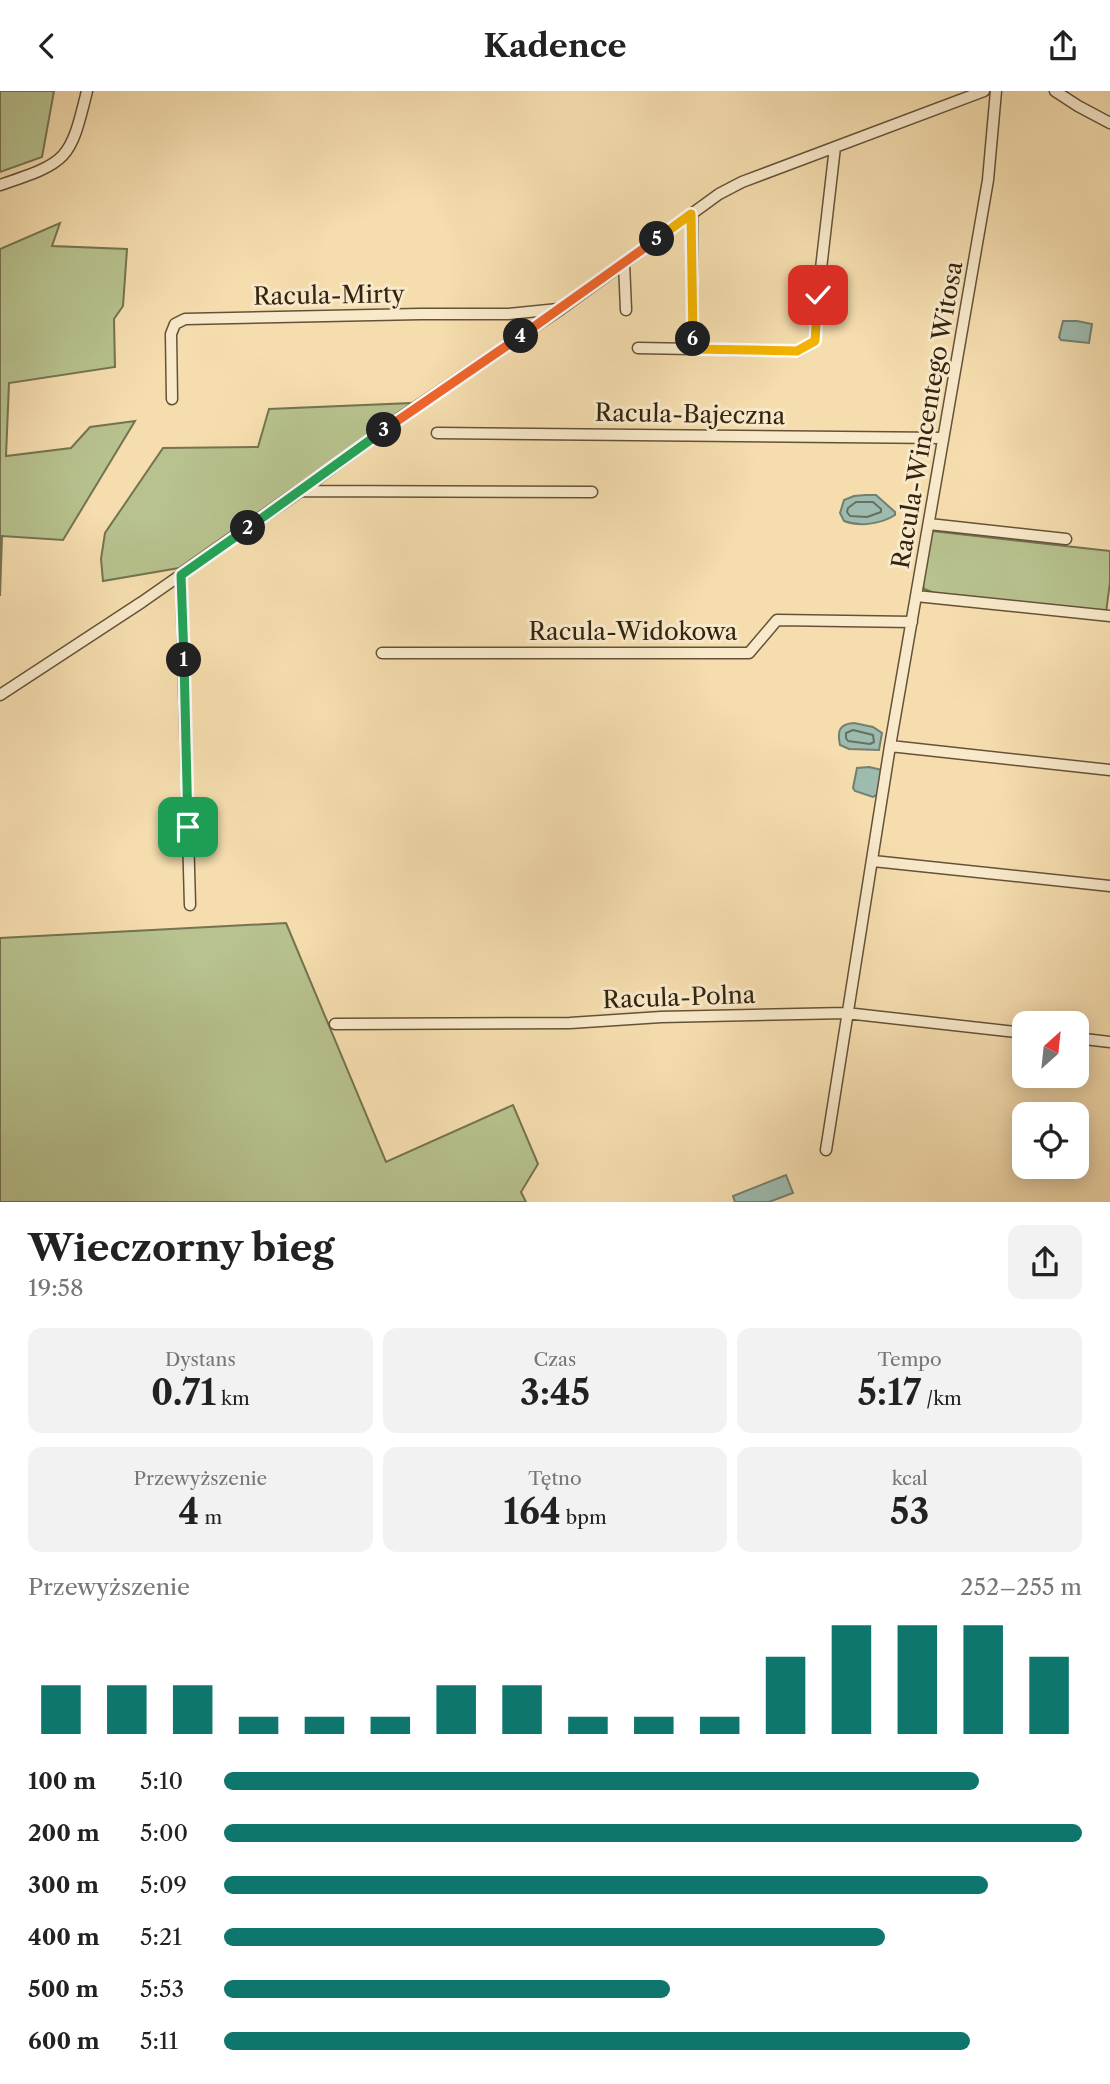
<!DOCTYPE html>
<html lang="pl">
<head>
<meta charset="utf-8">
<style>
  body { margin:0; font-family:"Libre Caslon Text",serif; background:#f2f2f2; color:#222; height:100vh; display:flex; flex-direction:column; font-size:26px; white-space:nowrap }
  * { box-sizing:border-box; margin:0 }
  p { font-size:23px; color:#767676 }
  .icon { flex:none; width:38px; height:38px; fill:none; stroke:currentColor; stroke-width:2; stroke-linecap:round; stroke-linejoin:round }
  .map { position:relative; height:1111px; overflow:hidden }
  .sheet { display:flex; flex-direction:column; background:#fff; flex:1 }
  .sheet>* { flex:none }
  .needle { width:46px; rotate:27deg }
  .buttons { position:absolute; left:1012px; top:920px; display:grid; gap:14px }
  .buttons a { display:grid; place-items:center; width:77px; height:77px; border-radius:14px; background:#fff; box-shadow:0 4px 18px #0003; font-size:35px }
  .pin { position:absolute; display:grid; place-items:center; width:60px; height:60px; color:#fff; margin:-30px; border-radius:14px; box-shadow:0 4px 10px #0006 }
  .km { position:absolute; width:35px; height:35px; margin:-18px; border-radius:50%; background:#222; color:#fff; font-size:19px; line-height:35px; text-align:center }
  .round { display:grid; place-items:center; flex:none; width:74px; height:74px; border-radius:14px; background:#f2f2f2 }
  .summary { display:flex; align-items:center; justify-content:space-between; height:119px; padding:0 28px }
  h1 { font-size:38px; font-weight:700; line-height:52px }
  .metrics { display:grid; grid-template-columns:repeat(3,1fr); gap:10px; height:119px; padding:7px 28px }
  .metrics div { display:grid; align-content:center; border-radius:14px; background:#f2f2f2; text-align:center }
  .metrics b { font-size:35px; font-weight:700 }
  .metrics small { font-size:19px; font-weight:400 }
  .metrics p { font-size:19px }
  .chart { height:196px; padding:14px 28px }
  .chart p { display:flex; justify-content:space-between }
  .chart svg { width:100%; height:126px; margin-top:7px; stroke:#0f766e; stroke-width:6 }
  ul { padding:0 28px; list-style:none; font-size:23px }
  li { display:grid; grid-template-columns:112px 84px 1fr; align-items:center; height:52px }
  li i { height:18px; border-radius:9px; background:#0f766e }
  header { display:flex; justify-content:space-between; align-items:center; height:91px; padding:0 28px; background:#fff; font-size:32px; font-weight:700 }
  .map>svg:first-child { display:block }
  .green { fill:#b7c28e; stroke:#757350; stroke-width:2 }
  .water { fill:#9dbbaf; stroke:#737f70; stroke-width:2 }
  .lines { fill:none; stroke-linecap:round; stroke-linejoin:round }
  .shore { stroke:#687060; stroke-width:2 }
  .minor-casing { stroke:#645238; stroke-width:13 }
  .minor { stroke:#f8e9ca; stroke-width:10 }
  .split-1-casing { stroke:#fff; stroke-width:14 }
  .split-2-casing { stroke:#fff; stroke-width:14 }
  .split-3-casing { stroke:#fff; stroke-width:14 }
  .split-4-casing { stroke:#fff; stroke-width:14 }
  .split-5-casing { stroke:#fff; stroke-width:14 }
  .split-6-casing { stroke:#fff; stroke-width:14 }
  .split-7-casing { stroke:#fff; stroke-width:14 }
  .split-1 { stroke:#22a559; stroke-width:9 }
  .split-2 { stroke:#22a559; stroke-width:9 }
  .split-3 { stroke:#22a559; stroke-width:9 }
  .split-4 { stroke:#f0652b; stroke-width:9 }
  .split-5 { stroke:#f0652b; stroke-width:9 }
  .split-6 { stroke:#f5b400; stroke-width:9 }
  .split-7 { stroke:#f5b400; stroke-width:9 }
  .labels { text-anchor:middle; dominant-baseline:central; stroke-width:6; stroke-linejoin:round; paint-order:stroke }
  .street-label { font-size:24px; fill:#332411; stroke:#f8e9ca }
</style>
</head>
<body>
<header><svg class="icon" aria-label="back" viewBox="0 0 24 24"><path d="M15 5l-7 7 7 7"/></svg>Kadence<svg class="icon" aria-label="share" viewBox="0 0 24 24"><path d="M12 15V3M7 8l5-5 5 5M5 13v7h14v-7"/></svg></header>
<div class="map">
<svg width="1110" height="1111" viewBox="0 0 1110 1111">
  <rect width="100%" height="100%" fill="#f5ddae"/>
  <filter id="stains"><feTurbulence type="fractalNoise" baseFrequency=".00286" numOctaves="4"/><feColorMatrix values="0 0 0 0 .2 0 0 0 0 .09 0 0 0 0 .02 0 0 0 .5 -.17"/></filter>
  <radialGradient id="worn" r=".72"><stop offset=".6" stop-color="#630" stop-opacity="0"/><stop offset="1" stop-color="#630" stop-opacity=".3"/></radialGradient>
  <!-- green -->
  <path class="green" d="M0,0H54L42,66L0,81Z
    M60,132L52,155L127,158L123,215L114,228L115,276L9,292L6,365L71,357L90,336L135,330L63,449L2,445L0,505V158Z
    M414,312L179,477L103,490L101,468L105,442L163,357L258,356L269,318Z
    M932,440L1110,460V491L1106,522L940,504L924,498L922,491Z
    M286,832L386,1071L513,1014L538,1073L521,1101L526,1111H0V847Z"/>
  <!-- water -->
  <path class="water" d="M1063,230H1077L1092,233L1089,252L1061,249L1059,246Z
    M866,404H876L895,421V424C881,433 860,436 844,430L840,422L844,409L854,405Z
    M854,632L873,636L882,642L879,659L849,658L840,654C837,640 839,633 854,632Z
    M869,676L882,679L878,703L873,706L855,700L853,697L857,677Z
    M786,1084L793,1102L769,1111H735L733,1105Z"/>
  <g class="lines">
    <!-- shore -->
    <path class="shore" d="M856,411H873L881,418V421L867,426L850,425L847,421L848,417Z
      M853,639L873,644L874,651L870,653L848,650L846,647V642Z"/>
    <!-- minor casing -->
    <g class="minor-casing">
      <path id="minor" d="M1055,0L1078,15L1110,32
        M0,94C68,71 70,70 87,0
        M692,123L693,258L798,260L815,250L816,221L835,56
        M624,172L626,219
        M638,257L693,258
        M172,308L171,243L175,233L185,228L420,223H508L558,218
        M437,342L943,347
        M301,400L592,401
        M929,433L1066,448
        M181,484L190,814
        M916,505L1110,525
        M382,562H749L777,529L912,531
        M0,604L142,511L301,400L400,327L561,218L719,103L742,91L984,0
        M890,655L1110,679
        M873,770L1110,795
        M335,933L570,932L661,926L846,922L1024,942
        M1076,947L1110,951
        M826,1059L890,655L988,89L996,0"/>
    </g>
    <!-- minor -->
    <use href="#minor" class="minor"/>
  </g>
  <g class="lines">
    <!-- split-1 casing -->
    <g class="split-1-casing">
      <path id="split-1" d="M184,569L188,736"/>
    </g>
    <!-- split-2 casing -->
    <g class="split-2-casing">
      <path id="split-2" d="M184,569L181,484L248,437"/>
    </g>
    <!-- split-3 casing -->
    <g class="split-3-casing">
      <path id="split-3" d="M248,437L384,339"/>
    </g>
    <!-- split-4 casing -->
    <g class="split-4-casing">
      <path id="split-4" d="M384,339L521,245"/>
    </g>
    <!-- split-5 casing -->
    <g class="split-5-casing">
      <path id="split-5" d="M521,245L657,148"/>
    </g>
    <!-- split-6 casing -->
    <g class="split-6-casing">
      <path id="split-6" d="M657,148L691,123L693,248"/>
    </g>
    <!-- split-7 casing -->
    <g class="split-7-casing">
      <path id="split-7" d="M693,248V258L797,260L815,250L818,204"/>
    </g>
    <!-- split-1 -->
    <use href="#split-1" class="split-1"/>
    <!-- split-2 -->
    <use href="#split-2" class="split-2"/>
    <!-- split-3 -->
    <use href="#split-3" class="split-3"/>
    <!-- split-4 -->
    <use href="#split-4" class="split-4"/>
    <!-- split-5 -->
    <use href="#split-5" class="split-5"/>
    <!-- split-6 -->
    <use href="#split-6" class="split-6"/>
    <!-- split-7 -->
    <use href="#split-7" class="split-7"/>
  </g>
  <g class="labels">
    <!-- street labels -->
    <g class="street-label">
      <text transform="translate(329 204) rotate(-1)">Racula-Mirty</text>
      <text transform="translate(690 323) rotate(1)">Racula-Bajeczna</text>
      <text transform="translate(927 324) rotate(-80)">Racula-Wincentego Witosa</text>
      <text x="633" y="540">Racula-Widokowa</text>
      <text transform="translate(679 906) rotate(-2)">Racula-Polna</text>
    </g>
  </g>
  <rect width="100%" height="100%" filter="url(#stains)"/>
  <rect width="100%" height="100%" fill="url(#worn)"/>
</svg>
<div class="buttons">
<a><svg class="needle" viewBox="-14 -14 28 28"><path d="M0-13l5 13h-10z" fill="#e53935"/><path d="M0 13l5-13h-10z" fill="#767676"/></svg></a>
<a><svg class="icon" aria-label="locate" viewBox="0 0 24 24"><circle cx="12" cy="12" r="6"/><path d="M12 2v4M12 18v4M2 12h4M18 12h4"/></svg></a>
</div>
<div class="pin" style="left:188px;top:736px;background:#1e9e55"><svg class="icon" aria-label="arrive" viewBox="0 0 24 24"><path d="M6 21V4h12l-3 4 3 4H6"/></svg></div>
<div class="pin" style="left:818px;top:204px;background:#d93025"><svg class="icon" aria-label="check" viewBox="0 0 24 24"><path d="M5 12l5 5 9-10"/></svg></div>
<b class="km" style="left:184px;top:569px">1</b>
<b class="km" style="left:248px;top:437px">2</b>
<b class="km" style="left:384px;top:339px">3</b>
<b class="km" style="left:521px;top:245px">4</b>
<b class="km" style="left:657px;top:148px">5</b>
<b class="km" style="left:693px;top:248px">6</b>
</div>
<section class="sheet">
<div class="summary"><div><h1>Wieczorny bieg</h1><p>19:58</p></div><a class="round"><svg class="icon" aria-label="share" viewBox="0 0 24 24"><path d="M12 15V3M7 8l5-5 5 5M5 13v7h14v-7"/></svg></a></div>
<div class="metrics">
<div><p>Dystans</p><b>0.71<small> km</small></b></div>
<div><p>Czas</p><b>3:45</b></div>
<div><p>Tempo</p><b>5:17<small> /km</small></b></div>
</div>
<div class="metrics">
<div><p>Przewyższenie</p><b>4<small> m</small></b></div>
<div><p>Tętno</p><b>164<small> bpm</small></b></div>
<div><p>kcal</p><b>53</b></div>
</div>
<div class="chart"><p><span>Przewyższenie</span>252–255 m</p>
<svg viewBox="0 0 160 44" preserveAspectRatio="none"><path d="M5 44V27M15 44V27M25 44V27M35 44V38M45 44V38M55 44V38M65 44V27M75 44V27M85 44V38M95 44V38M105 44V38M115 44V17M125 44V6M135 44V6M145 44V6M155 44V17"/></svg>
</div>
<ul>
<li><b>100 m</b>5:10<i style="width:88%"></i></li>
<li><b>200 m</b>5:00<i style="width:100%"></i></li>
<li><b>300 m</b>5:09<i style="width:89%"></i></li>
<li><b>400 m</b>5:21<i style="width:77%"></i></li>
<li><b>500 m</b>5:53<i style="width:52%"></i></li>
<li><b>600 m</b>5:11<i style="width:87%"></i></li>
</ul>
</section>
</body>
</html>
